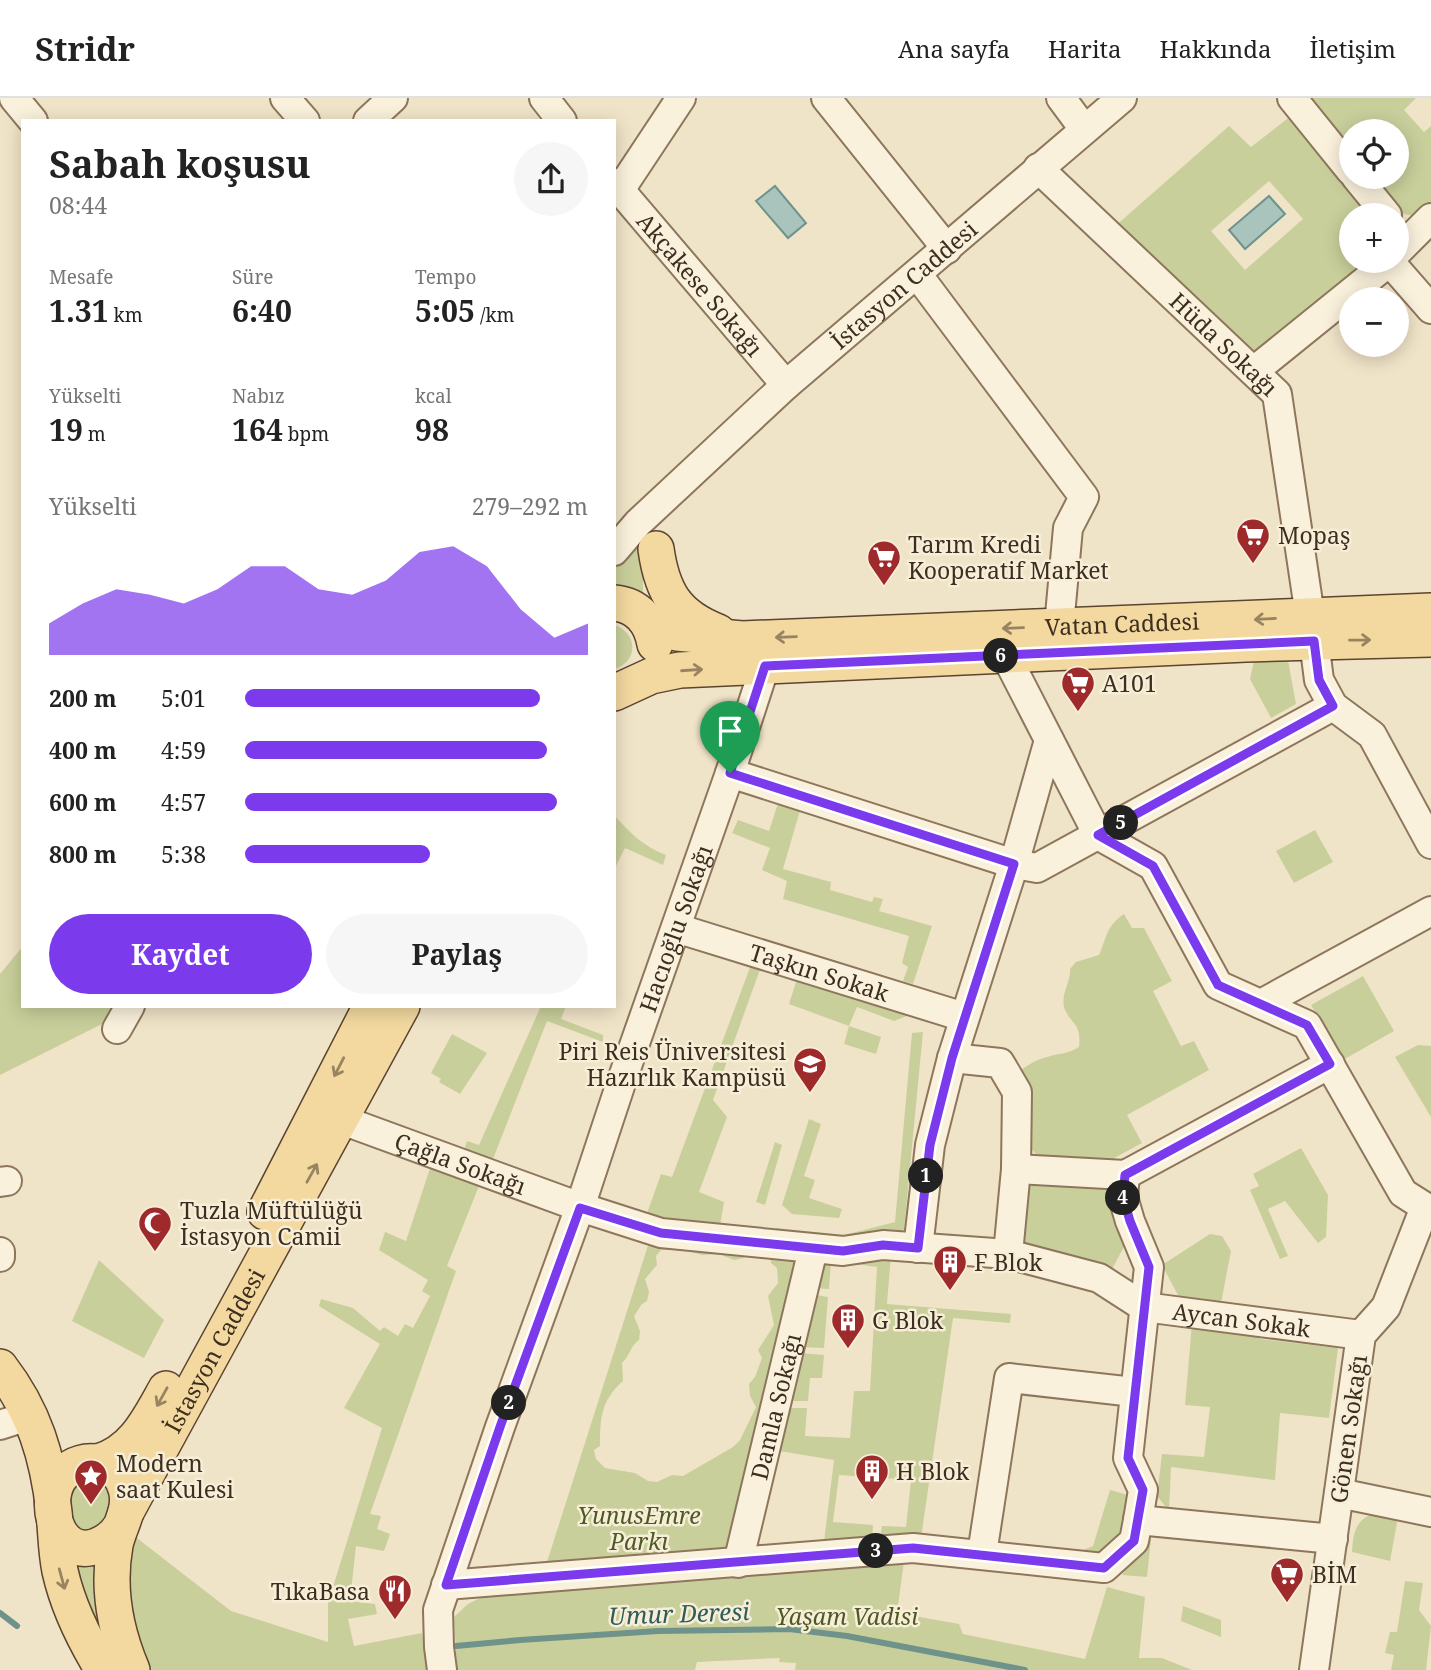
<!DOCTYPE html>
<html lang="tr">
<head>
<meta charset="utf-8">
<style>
  body { margin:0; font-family:"Noto Serif",serif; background:#f6f6f6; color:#222; height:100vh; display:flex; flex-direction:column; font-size:26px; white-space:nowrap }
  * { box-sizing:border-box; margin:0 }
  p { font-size:23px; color:#767676 }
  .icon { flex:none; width:38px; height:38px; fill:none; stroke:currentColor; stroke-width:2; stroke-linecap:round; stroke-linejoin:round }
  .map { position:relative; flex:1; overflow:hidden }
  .panel { position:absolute; left:21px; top:21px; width:595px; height:889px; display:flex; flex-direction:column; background:#fff; border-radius:0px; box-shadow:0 4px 18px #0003 }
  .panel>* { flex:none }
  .buttons { position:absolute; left:1339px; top:21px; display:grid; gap:14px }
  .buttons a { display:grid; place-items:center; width:70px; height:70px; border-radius:50%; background:#fff; box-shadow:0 4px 18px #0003; font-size:35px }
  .pin { position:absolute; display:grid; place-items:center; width:60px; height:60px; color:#fff; margin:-72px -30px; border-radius:50% 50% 50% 0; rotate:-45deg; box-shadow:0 0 7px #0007 }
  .pin .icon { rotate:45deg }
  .km { position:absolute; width:35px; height:35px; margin:-18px; border-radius:50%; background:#222; color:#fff; font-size:19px; line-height:35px; text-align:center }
  .round { display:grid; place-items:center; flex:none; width:74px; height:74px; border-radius:37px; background:#f6f6f6 }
  .headline { display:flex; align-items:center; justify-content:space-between; height:119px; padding:0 28px }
  h1 { font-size:38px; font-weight:700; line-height:52px }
  .stats { display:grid; grid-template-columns:repeat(3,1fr); gap:10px; height:119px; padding:7px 28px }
  .stats div { display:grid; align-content:center }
  .stats b { font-size:30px; font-weight:700 }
  .stats small { font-size:19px; font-weight:400 }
  .stats p { font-size:19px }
  .chart { height:196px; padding:14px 28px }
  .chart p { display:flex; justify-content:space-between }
  .chart svg { width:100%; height:126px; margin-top:7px; fill:#7c3aed; opacity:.7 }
  .action { display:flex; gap:14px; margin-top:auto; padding:14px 28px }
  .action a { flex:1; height:80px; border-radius:42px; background:#7c3aed; color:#fff; font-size:28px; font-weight:700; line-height:80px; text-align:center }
  .action a+a { background:#f6f6f6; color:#222 }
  ul { padding:0 28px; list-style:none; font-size:23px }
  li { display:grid; grid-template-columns:112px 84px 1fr; align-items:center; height:52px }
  li i { height:18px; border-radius:9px; background:#7c3aed }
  header { display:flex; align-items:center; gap:42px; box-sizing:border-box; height:98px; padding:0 35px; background:#fff; border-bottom:2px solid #e0e0e0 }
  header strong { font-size:33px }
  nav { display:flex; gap:38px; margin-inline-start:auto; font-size:24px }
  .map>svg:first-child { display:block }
  .green { fill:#c9cf9b; fill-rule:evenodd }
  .water { fill:#a9c4bc; stroke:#6f938a; stroke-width:2 }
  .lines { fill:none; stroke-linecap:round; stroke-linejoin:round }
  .stream { stroke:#6f938a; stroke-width:6 }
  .minor-casing { stroke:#8d765c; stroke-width:32 }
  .major-casing { stroke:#5b4430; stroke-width:38 }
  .minor { stroke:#faf1dc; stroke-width:28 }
  .major { stroke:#f3d9a0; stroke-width:35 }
  .oneway { stroke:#988460 }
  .route-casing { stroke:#fff; stroke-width:14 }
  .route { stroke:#7c3aed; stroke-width:9 }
  .labels { text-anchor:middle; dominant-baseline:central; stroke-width:5; stroke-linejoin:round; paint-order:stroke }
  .street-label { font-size:23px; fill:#3d2e20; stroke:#f7eed8 }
  .poi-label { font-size:23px; fill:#3d2e20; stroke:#f7eed8; text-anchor:start }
  .park-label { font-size:23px; font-style:italic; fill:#4d5a26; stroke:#f7eed8 }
  .water-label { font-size:24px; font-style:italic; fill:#2f5d5a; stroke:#f7eed8 }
</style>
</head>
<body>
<header>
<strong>Stridr</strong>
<nav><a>Ana sayfa</a><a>Harita</a><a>Hakkında</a><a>İletişim</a></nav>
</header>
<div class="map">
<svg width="1431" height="1572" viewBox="0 0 1431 1572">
  <rect width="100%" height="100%" fill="#f0e4c8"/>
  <!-- green -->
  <path class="green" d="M1312,0H1416L1404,12L1424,34L1431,28V103L1414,118L1404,116L1374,79H1396V33H1351V49Z
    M1296,14L1378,117H1351V163H1369L1255,261L1113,130L1229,28L1251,49ZM1269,83L1303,121L1245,172L1211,133Z
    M654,428L643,462V510L614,500V469L629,446Z
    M614,527C638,534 639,564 614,571Z
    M1287,557L1296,606L1271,620L1250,581L1255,558Z
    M779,702L801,709L783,771L831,784L830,792L872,804L874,799L883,801L879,813L932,828L913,886L903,883L908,869L902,865L909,838L783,801L787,783L762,772L770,750L732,735L738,722L769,733Z
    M614,717C629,734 644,749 666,757L663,767L625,750L614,772Z
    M1315,732L1333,764L1294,785L1276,753Z
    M1124,816L1132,830H1144L1172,883L1153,893L1181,948L1194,943L1209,972L1127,1017L1142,1045L1109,1063L1041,1061L1029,1049L1032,988L1021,972C1030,966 1037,961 1047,959C1059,955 1068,956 1079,949C1082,923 1069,926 1064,909C1061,895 1071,884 1070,871L1076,864L1099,857C1107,839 1106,828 1124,816Z
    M23,848V908H118L110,922L0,977V876Z
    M752,864L762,866L713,1002L727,1019L699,1094L724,1104L719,1134L645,1121L661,1076L672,1079Z
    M798,878L917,914L894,923L857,909L849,928L881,939L876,956L844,946L849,928L789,906Z
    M1363,878L1394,933L1343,962L1311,907Z
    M541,908H566L561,921L603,937V944L547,923L491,1066L463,1055L467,1043L479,1047Z
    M923,934L904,1132L846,1147L776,1140V1130L844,1137L895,1124L912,935Z
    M452,936L487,955L460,996L439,984L441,981L431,975Z
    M1418,947L1431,948V1019L1395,959Z
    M809,1021L821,1026L804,1078L815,1082L809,1100L842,1111L839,1120L792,1116L782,1107Z
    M775,1044L782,1047L765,1107L756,1104Z
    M1301,1050L1328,1097L1326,1139L1318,1145L1285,1103L1268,1111L1288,1158L1280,1161L1250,1092L1259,1088L1253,1076Z
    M432,1064L481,1083L447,1168L456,1173L370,1416L381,1418L377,1431L390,1436L384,1453L356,1448L350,1503L375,1506L377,1516L348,1521L354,1548L422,1535L429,1572H147L138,1551L127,1482L133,1437L231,1513L328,1544V1505L382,1330L344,1310L380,1246L319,1208L321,1201L353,1210L380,1233L384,1229L398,1238L405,1226L413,1230L430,1198L422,1193L428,1182L379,1152L385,1134L406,1143Z
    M1029,1080C1051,1082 1094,1078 1109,1095C1121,1108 1122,1131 1125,1147L1112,1171L1023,1144Z
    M1210,1136L1222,1138L1231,1153L1221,1205L1179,1199L1162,1167Z
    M651,1138L748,1154L744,1160L734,1162L719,1156L702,1157L685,1152H661L656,1158L657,1167L645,1181L649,1194L647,1203L642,1206L634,1218L640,1233L639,1242C630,1248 630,1258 622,1265L623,1283C601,1302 600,1321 600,1348L594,1352L596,1361L605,1370L635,1375L648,1383L657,1384L672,1377L683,1378L733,1349L740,1342L756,1309L750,1298L749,1286L755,1279L762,1260L758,1252L774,1227L768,1198L778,1185L777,1170L771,1165L770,1159L796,1154L729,1450L724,1454L546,1467Z
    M891,1157L887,1206L1011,1216L1010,1225L953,1220L921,1440L880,1441L882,1428L906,1429L911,1382L839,1377L833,1424L873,1427L872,1441L824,1444L834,1362L779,1353L788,1310H807L805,1338L850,1340L854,1293H870L877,1169L831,1163L829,1191L813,1190L819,1160Z
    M99,1162L164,1222L144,1260L72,1223Z
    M811,1196L828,1199L824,1250L800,1249Z
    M1192,1225L1251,1232L1260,1241L1338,1250L1329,1320L1280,1315L1275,1382L1171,1369L1169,1413L1157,1398L1162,1356L1204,1359L1210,1309L1185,1307Z
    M799,1255L824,1257L822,1280H810L808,1303H789Z
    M98,1379L112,1394L110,1425L79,1438L67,1408L75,1385Z
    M1110,1392L1128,1397C1121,1427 1122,1459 1082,1458L1083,1452L1093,1448Z
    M1372,1416L1398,1419L1390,1463L1352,1454C1353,1436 1355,1423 1372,1416Z
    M1145,1440L1151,1441L1147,1479L1122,1477Z
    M904,1463L897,1515L959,1526L963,1536L1085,1561L1107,1489L1145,1499L1139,1560H1162L1192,1572H795L796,1565L779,1564L780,1560L697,1564L695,1572H457L454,1519L468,1506L484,1498Z
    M101,1464L106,1544L93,1526L74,1465L91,1467Z
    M1405,1483L1423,1485L1419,1512L1431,1528L1426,1572H1391L1394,1557L1385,1555L1390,1534H1397Z
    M1183,1508L1221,1522V1539L1181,1523Z"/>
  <!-- water -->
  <path class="water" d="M775,88L806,125L788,140L756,103Z
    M1269,98L1285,116L1245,151L1229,132Z"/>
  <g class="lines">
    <!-- stream -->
    <path class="stream" d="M0,1515L17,1528
      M456,1548L520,1542L658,1533L789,1531L847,1538L1025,1572"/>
    <!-- minor casing -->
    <g class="minor-casing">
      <g id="minor">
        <path d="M14,0L33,23"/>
        <path d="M285,0L305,23"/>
        <path d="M544,0L562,23"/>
        <path d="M826,0L947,151"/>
        <path d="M1061,0L1084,31"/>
        <path d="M1292,0L1351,73"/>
        <path d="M368,23L393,0"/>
        <path id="s1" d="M1038,70L1277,296L1310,518"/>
        <path d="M1356,79L1387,117"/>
        <path id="s2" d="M614,85L786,287"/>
        <path d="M620,92L681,0"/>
        <path d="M1396,155L1431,120"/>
        <path d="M1389,163L1431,211"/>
        <path d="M917,176L1084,399L1068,430L1059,528"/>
        <path d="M1254,273L1390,163"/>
        <path id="s3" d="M614,453L638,425L786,287L1122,0"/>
        <path d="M1314,543L1319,582L1333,608L1372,637L1431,746"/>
        <path d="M1006,558L1098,737L1153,768L1218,887L1307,927L1403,1095L1425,1109L1386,1209L1361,1237L1314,1572"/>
        <path d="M730,675L1014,766L1037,770L1333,608"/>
        <path id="s4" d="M676,830L964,919"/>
        <path d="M1261,906L1431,813"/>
        <path d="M117,931L130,908"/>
        <path d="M952,960L1000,965L1017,994L1016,1071L1008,1156"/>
        <path id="s5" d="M342,1022L580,1109L661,1135L843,1153L883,1147L1008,1156L1099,1180L1144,1209L1361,1237"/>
        <path d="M1016,1071L1125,1077L1330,966"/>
        <path d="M1125,1077L1123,1099L1130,1123L1149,1169L1128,1360L1143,1392L1138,1422"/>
        <path d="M0,1084L7,1083"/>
        <path d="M918,1150L930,1047L952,960L1014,766L1049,642"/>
        <path d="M0,1159V1154"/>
        <path d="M0,1327L31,1317"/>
        <path d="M1339,1395L1431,1414"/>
        <path d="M982,1456L1009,1280L1134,1294"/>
        <path id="s6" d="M738,1465L813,1151"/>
        <path d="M446,1487L913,1450L1104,1470L1134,1443L1138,1422L1333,1441"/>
        <path id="s7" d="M442,1572L439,1549L438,1512L500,1329L580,1109L622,982L730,675L765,568"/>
      </g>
    </g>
    <!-- major casing -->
    <g class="major-casing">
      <g id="major">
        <path d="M656,451C662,494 676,518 718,534"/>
        <path d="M614,505C638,507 651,523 655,546"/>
        <path id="s8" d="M647,523L677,535L742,541L1431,513"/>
        <path d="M614,595L651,578L680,572L1246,546L1431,541"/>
        <path d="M265,1114L371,908"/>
        <path d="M0,1269C34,1313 48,1359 54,1414C56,1434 56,1454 60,1473C68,1509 84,1541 103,1572"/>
        <path d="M98,1364C134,1354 149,1321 166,1291"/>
        <path id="s9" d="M126,1414L402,908"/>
        <path d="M121,1428C115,1438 107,1444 97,1448C56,1463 40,1400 63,1376C83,1355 119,1362 126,1391C132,1411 119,1428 115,1447C107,1491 115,1532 132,1572"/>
      </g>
    </g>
    <!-- minor -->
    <use href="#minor" class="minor"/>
    <!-- major -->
    <use href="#major" class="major"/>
  </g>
  <!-- one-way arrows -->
  <defs><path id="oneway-shaft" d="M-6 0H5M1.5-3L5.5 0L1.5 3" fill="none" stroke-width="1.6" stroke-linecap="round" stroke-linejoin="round" transform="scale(1.75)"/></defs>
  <g class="oneway">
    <use href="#oneway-shaft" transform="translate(1265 521) rotate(177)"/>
    <use href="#oneway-shaft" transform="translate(1013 530) rotate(178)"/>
    <use href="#oneway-shaft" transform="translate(786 539) rotate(178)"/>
    <use href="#oneway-shaft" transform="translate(1360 542) rotate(-1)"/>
    <use href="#oneway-shaft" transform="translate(692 572) rotate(-4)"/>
    <use href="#oneway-shaft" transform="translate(339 969) rotate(117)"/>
    <use href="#oneway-shaft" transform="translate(312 1075) rotate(-61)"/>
    <use href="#oneway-shaft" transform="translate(162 1299) rotate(119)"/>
    <use href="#oneway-shaft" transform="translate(62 1481) rotate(75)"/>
  </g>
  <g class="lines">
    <!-- route casing -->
    <g class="route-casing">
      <path id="route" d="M1314,543L1319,582L1333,608L1098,737L1153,768L1218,887L1307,927L1330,966L1125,1077L1123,1099L1130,1123L1149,1169L1128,1360L1143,1392L1134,1443L1104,1470L913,1450L446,1487L500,1329L580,1110L661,1135L843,1153L883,1147L918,1150L930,1047L952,960L1014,766L730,675L765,568Z"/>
    </g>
    <!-- route -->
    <use href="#route" class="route"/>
  </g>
  <!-- icons -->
  <defs>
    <g id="supermarket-pin" transform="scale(1.75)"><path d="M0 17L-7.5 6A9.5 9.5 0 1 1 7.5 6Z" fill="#9e2a2b" stroke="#f7eed8"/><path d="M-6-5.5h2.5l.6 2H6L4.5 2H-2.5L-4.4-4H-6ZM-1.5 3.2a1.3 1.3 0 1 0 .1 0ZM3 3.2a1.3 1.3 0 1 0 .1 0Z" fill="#fff"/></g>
    <g id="university-pin" transform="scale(1.75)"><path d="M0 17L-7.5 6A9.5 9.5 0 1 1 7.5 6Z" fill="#9e2a2b" stroke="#f7eed8"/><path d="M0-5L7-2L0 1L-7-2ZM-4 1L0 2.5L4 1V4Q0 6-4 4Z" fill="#fff"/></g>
    <g id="mosque-pin" transform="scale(1.75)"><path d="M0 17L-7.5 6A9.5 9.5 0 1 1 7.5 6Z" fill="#9e2a2b" stroke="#f7eed8"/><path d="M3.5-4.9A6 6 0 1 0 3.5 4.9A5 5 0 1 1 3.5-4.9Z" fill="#fff"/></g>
    <g id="building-pin" transform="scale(1.75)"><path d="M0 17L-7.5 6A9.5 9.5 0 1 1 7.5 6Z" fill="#9e2a2b" stroke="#f7eed8"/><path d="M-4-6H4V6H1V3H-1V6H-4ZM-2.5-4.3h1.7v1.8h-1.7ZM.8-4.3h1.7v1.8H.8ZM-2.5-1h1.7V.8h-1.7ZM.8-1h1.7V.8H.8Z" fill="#fff"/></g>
    <g id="sight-pin" transform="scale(1.75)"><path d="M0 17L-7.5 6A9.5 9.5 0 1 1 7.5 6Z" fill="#9e2a2b" stroke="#f7eed8"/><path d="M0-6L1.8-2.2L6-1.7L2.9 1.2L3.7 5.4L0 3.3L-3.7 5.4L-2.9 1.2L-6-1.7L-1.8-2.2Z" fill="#fff"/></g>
    <g id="restaurant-pin" transform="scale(1.75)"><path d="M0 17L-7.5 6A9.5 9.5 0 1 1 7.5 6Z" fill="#9e2a2b" stroke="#f7eed8"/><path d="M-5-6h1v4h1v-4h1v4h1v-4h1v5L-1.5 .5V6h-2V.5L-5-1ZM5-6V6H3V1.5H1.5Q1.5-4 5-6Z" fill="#fff"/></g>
  </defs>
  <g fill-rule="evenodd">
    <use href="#supermarket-pin" x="1253" y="437"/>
    <use href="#supermarket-pin" x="884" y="459"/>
    <use href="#supermarket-pin" x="1078" y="585"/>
    <use href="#university-pin" x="810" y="966"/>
    <use href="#mosque-pin" x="155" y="1125"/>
    <use href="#building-pin" x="950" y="1164"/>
    <use href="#building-pin" x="848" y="1222"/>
    <use href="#building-pin" x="872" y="1373"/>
    <use href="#sight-pin" x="91" y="1378"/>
    <use href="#supermarket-pin" x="1287" y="1476"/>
    <use href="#restaurant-pin" x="395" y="1493"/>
  </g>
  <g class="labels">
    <!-- street labels -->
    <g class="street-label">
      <text stroke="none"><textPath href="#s2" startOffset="133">Akçakese Sokağı</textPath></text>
      <text stroke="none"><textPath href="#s3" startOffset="394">İstasyon Caddesi</textPath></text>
      <text stroke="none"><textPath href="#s1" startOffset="256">Hüda Sokağı</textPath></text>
      <text stroke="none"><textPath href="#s8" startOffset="478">Vatan Caddesi</textPath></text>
      <text stroke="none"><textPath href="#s7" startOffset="782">Hacıoğlu Sokağı</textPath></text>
      <text stroke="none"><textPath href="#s4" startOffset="150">Taşkın Sokak</textPath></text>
      <text stroke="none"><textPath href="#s5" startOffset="126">Çağla Sokağı</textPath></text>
      <text stroke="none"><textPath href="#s5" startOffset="933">Aycan Sokak</textPath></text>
      <text stroke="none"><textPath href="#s9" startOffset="184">İstasyon Caddesi</textPath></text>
      <text stroke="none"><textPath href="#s6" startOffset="161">Damla Sokağı</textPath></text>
      <text transform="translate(1348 1331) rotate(-82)">Gönen Sokağı</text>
    </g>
    <!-- poi labels -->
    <g class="poi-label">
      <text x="1278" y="437">Mopaş</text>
      <text x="908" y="446">Tarım Kredi<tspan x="908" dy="26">Kooperatif Market</tspan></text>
      <text x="1102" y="585">A101</text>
      <text x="786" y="953" text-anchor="end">Piri Reis Üniversitesi<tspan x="786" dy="26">Hazırlık Kampüsü</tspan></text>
      <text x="180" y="1112">Tuzla Müftülüğü<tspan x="180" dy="26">İstasyon Camii</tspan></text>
      <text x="974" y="1164">F Blok</text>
      <text x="872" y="1222">G Blok</text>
      <text x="116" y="1365">Modern<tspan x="116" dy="26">saat Kulesi</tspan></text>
      <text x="896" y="1373">H Blok</text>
      <text x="1312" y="1476">BİM</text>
      <text x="370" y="1493" text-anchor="end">TıkaBasa</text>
    </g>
    <!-- park labels -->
    <g class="park-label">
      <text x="639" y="1417">YunusEmre<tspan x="639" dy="26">Parkı</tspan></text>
      <text x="847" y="1518">Yaşam Vadisi</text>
    </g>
    <!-- water labels -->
    <g class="water-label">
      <text transform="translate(679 1515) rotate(-2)">Umur Deresi</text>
    </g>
  </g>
</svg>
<div class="buttons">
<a><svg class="icon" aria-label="locate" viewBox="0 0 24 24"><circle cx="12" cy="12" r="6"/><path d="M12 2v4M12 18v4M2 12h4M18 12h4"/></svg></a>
<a>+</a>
<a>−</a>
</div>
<div class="pin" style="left:730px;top:675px;background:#1e9e55"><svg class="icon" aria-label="arrive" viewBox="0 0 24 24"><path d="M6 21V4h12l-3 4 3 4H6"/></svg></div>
<b class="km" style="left:926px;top:1078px">1</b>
<b class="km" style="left:509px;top:1305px">2</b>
<b class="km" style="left:876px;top:1453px">3</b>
<b class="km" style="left:1123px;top:1100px">4</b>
<b class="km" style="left:1121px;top:725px">5</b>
<b class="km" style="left:1001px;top:558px">6</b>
<section class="panel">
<div class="headline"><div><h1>Sabah koşusu</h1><p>08:44</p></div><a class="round"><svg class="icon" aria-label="share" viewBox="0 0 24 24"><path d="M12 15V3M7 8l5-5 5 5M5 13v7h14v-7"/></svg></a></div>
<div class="stats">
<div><p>Mesafe</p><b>1.31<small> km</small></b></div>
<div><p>Süre</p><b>6:40</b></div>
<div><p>Tempo</p><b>5:05<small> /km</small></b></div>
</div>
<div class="stats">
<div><p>Yükselti</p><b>19<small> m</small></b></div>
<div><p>Nabız</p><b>164<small> bpm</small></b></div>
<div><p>kcal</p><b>98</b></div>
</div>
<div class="chart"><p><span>Yükselti</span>279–292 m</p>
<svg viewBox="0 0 160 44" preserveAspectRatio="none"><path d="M0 44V33L10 26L20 21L30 23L40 26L50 21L60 13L70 13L80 21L90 23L100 18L110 8L120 6L130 13L140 28L150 38L160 33V44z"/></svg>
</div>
<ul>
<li><b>200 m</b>5:01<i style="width:86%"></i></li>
<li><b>400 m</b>4:59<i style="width:88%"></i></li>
<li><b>600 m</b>4:57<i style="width:91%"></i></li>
<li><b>800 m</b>5:38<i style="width:54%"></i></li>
</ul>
<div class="action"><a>Kaydet</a><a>Paylaş</a></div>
</section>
</div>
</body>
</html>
